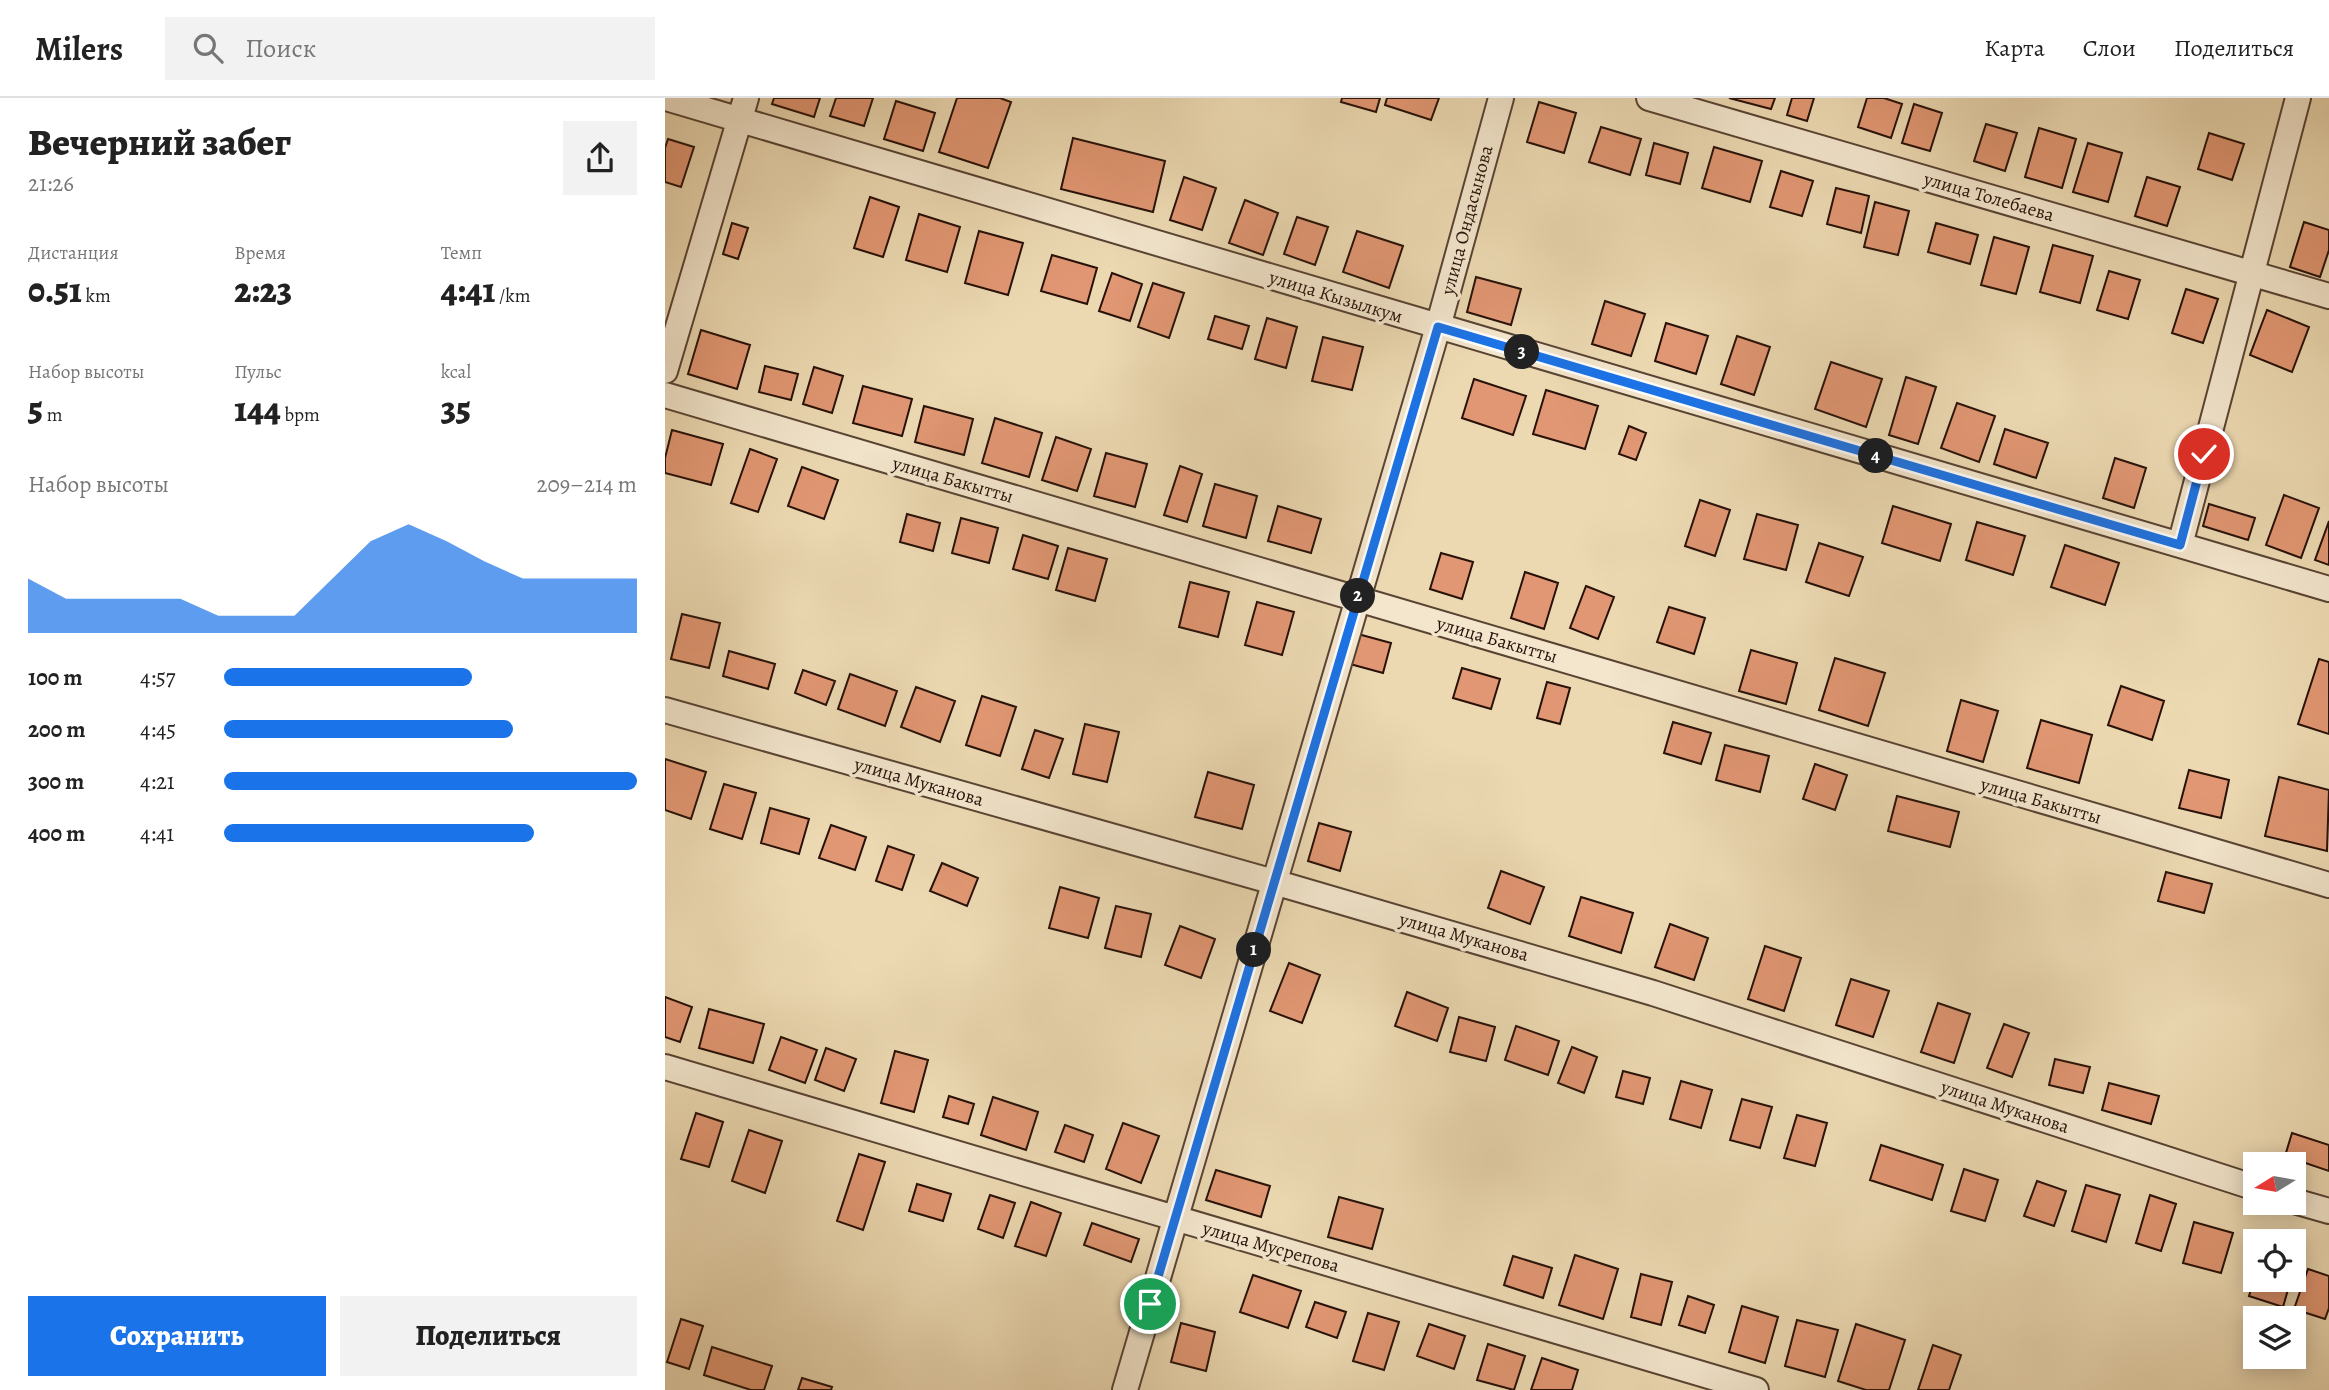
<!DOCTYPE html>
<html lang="ru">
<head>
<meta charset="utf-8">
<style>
  body { margin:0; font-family:Alegreya,serif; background:#f2f2f2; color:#222; height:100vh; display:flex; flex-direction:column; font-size:26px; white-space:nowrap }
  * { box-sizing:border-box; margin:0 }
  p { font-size:23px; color:#767676 }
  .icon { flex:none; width:38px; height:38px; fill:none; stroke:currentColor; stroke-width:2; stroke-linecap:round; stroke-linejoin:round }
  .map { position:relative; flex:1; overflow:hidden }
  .sheet { display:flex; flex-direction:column; background:#fff; width:665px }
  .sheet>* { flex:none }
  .needle { width:46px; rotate:259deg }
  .controls { position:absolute; left:1578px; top:1054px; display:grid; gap:14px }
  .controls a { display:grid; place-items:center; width:63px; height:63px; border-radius:0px; background:#fff; box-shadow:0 4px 18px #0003; font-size:35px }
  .pin { position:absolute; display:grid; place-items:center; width:60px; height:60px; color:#fff; margin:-30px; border:4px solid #fff; border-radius:50%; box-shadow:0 2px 7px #0007 }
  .km { position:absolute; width:35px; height:35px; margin:-18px; border-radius:50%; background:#222; color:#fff; font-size:19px; line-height:35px; text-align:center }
  .round { display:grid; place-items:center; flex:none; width:74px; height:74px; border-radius:0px; background:#f2f2f2 }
  .overview { display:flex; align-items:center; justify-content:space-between; height:119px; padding:0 28px }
  h1 { font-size:38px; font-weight:800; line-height:52px }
  .metrics { display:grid; grid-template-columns:repeat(3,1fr); gap:10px; height:119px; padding:7px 28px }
  .metrics div { display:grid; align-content:center }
  .metrics b { font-size:35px; font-weight:800 }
  .metrics small { font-size:19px; font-weight:400 }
  .metrics p { font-size:19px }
  .chart { height:196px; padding:14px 28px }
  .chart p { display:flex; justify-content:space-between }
  .chart svg { width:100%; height:126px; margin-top:7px; fill:#1a73e8; opacity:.7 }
  .cta { display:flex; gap:14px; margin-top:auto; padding:14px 28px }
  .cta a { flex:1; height:80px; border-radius:0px; background:#1a73e8; color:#fff; font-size:28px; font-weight:800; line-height:80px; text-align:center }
  .cta a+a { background:#f2f2f2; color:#222 }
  ul { padding:0 28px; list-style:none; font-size:23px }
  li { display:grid; grid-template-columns:112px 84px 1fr; align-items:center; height:52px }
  li i { height:18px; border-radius:9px; background:#1a73e8 }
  header { display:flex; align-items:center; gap:42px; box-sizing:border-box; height:98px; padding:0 35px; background:#fff; border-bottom:2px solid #e0e0e0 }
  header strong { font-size:33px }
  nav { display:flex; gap:38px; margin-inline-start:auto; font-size:24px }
  .search { width:490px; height:63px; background:#f2f2f2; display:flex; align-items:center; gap:18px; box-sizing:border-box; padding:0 24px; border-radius:0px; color:#767676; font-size:26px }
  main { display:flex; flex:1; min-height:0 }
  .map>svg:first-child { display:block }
  .building { fill:#e19773; stroke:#271109; stroke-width:2 }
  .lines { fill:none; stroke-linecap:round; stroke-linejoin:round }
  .minor-casing { stroke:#584333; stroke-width:28 }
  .minor { stroke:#f3e6cd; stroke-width:24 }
  .route-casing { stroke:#fff; stroke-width:14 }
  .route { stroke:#1a73e8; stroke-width:9 }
  .labels { text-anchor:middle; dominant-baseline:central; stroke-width:7; stroke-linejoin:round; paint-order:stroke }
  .street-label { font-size:19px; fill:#271109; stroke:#f3e6cd }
</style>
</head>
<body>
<header>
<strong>Milers</strong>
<div class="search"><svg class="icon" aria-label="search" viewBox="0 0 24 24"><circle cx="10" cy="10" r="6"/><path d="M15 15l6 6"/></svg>Поиск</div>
<nav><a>Карта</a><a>Слои</a><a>Поделиться</a></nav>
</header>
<main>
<section class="sheet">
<div class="overview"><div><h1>Вечерний забег</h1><p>21:26</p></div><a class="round"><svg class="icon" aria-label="share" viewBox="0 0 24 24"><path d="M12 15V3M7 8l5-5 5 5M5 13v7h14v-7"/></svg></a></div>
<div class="metrics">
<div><p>Дистанция</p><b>0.51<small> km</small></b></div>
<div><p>Время</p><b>2:23</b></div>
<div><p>Темп</p><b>4:41<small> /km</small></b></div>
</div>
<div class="metrics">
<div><p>Набор высоты</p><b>5<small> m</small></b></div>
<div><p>Пульс</p><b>144<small> bpm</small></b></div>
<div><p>kcal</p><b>35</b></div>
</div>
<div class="chart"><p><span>Набор высоты</span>209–214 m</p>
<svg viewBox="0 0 160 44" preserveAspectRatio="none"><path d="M0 44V25L10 32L20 32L30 32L40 32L50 38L60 38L70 38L80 25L90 12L100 6L110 12L120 19L130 25L140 25L150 25L160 25V44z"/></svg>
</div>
<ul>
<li><b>100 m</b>4:57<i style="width:60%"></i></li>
<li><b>200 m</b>4:45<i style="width:70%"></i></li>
<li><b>300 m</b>4:21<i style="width:100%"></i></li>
<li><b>400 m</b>4:41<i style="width:75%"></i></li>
</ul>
<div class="cta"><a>Сохранить</a><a>Поделиться</a></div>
</section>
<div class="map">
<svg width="1664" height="1292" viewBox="0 0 1664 1292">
  <rect width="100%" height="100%" fill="#ecd9b2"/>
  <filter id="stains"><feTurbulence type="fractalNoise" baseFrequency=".00286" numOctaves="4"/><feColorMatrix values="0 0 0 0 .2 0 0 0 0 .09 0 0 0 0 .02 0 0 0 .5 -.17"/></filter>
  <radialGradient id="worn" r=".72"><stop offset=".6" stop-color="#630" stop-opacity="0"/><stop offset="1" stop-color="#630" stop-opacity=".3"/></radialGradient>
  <!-- building -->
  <path class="building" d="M109,0H155L149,19L107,6Z
    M171,0H208L199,28L165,18Z
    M292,0H335L346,4L323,70L274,54Z
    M677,0H715L711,14L676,4Z
    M722,0H774L766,22L720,7Z
    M1064,0H1110L1106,11Z
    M1127,0H1149L1142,23L1122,17Z
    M1202,0H1219L1237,6L1226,40L1193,29Z
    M231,3L270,15L258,53L219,41Z
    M874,4L911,15L899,55L862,44Z
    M1249,6L1277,15L1265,53L1237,45Z
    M1321,26L1352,35L1340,73L1309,63Z
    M936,29L976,41L965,77L924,64Z
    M1374,30L1411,41L1397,90L1360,79Z
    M1544,35L1579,46L1567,82L1533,71Z
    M408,40L500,63L488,114L396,91Z
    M3,41L29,49L16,89L0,84V50Z
    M989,45L1023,55L1015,86L981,77Z
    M1423,45L1457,55L1443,104L1408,94Z
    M1049,49L1097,63L1085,104L1037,90Z
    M1116,73L1148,83L1137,118L1105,109Z
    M519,79L551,90L537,132L505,122Z
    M1482,79L1515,89L1502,128L1470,118Z
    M1171,90L1204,98L1196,135L1162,126Z
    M205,99L234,109L218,159L189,150Z
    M580,102L613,115L598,157L564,145Z
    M1210,104L1244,113L1233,157L1199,149Z
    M254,116L295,129L282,174L241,162Z
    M632,119L663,129L650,167L619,156Z
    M1639,124L1664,132V152L1655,179L1625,169Z
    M67,125L83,130L73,161L58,156Z
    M1271,125L1313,137L1305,166L1263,154Z
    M314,133L358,145L343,197L300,185Z
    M692,133L738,148L724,190L678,174Z
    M1329,139L1364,149L1351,196L1316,187Z
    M1388,147L1428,158L1415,205L1375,194Z
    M387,157L432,170L422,206L376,193Z
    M1444,173L1475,182L1463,221L1432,212Z
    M447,175L477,186L465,223L434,213Z
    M811,179L856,191L846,227L802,214Z
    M488,185L519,195L504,240L473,229Z
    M1521,191L1553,201L1538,245L1507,235Z
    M940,203L980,216L966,258L927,246Z
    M1602,212L1644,229L1627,274L1585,257Z
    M550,218L584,228L577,251L543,241Z
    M602,220L632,229L621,270L590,261Z
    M1001,225L1043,238L1031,276L990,263Z
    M36,232L85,247L72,291L23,276Z
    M1072,238L1105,249L1089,297L1056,286Z
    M658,239L698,249L687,292L647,283Z
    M1166,264L1217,281L1201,329L1150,311Z
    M100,268L133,276L126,302L94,294Z
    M149,269L178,278L167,315L138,306Z
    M1241,279L1271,289L1253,346L1224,337Z
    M809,281L861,298L848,337L797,320Z
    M198,288L247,301L237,338L188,325Z
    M881,292L933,308L920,351L868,336Z
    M1292,305L1330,318L1314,364L1276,350Z
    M259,308L308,321L299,357L250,344Z
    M330,320L377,335L364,379L317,365Z
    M964,328L981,335L971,362L954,356Z
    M1340,331L1383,345L1371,380L1329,366Z
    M7,332L58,346L46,387L0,375V360Z
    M391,339L426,351L412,393L377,382Z
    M85,351L112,361L93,414L66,405Z
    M441,355L482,366L470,409L429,398Z
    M1450,360L1481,370L1469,410L1438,400Z
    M515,368L537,376L522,424L499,417Z
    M137,369L173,382L159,421L123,408Z
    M550,386L592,398L581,440L538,428Z
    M1619,397L1654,410L1636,460L1601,447Z
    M1035,402L1065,412L1050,458L1020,448Z
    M1544,406L1590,420L1583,442L1538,428Z
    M613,408L656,421L646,455L603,443Z
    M1228,408L1286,426L1275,463L1217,445Z
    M242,416L275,425L268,453L235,444Z
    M1092,416L1133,427L1121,472L1079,461Z
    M296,420L333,430L324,465L287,455Z
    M1664,423V467L1650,462Z
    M1312,424L1360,438L1348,477L1301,462Z
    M358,437L393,448L383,481L348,471Z
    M1154,445L1198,459L1184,498L1141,484Z
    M1400,447L1454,465L1440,507L1386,489Z
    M403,450L442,461L430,503L391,492Z
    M776,455L808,464L797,501L765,491Z
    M860,474L893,485L879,531L846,520Z
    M525,484L564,494L553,539L514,529Z
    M921,488L949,499L933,541L905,530Z
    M592,504L629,514L617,557L580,547Z
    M1004,509L1040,520L1029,556L992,544Z
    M17,516L55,525L44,570L6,561Z
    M693,536L726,545L718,575L685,566Z
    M1086,552L1132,565L1121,606L1074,593Z
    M64,553L110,566L103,591L58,578Z
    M1170,560L1220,575L1203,628L1154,612Z
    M1654,561L1664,564V636L1633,626Z
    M797,570L835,581L826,611L788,600Z
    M138,572L170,583L161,607L130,595Z
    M185,576L232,593L220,628L173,611Z
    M882,584L905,590L895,626L872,620Z
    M1456,588L1499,603L1487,642L1443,627Z
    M251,589L290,603L275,644L236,629Z
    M317,598L351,609L335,658L301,647Z
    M1296,602L1333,613L1318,664L1282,653Z
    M1376,622L1427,637L1414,685L1362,670Z
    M1008,624L1046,635L1036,666L999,655Z
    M420,626L454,634L442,684L408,676Z
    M370,632L398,641L384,680L357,671Z
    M1060,647L1104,658L1095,694L1051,682Z
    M0,661L41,674L26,721L0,712Z
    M1150,666L1182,677L1170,712L1138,701Z
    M1524,672L1564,682L1556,720L1514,710Z
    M543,674L589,687L577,731L530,719Z
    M1614,679L1664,692L1662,753L1600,738Z
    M59,686L91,695L77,741L45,731Z
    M1232,698L1294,714L1285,749L1223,733Z
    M105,710L144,721L134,756L96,745Z
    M654,725L686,734L675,773L643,763Z
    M166,727L201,739L190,772L154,760Z
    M223,748L249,757L237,792L211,783Z
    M277,765L313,780L302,808L265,793Z
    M836,773L879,789L865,826L823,810Z
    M1501,774L1547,786L1539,815L1493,803Z
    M395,789L434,800L423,840L384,830Z
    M916,799L968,815L956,855L904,838Z
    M451,808L486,816L476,859L440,850Z
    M1005,826L1043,840L1029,882L990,869Z
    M515,828L550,841L536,880L500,867Z
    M1100,848L1136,860L1119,913L1083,901Z
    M624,865L655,877L637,925L605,913Z
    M1186,881L1224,893L1208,939L1171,927Z
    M742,894L783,910L772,943L730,928Z
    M0,899L27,909L15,944L0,939Z
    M1273,905L1305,916L1289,965L1256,954Z
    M44,911L99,926L88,965L34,950Z
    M794,919L830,929L821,963L785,954Z
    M1339,926L1364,935L1347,979L1322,970Z
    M851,928L894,943L883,977L840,962Z
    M116,939L152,952L140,985L104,972Z
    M907,949L932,959L919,995L893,985Z
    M161,950L191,961L179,993L150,982Z
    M230,953L263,962L249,1014L216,1005Z
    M1390,961L1425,969L1418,995L1384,987Z
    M958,973L985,980L978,1006L951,999Z
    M1016,983L1047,992L1036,1030L1005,1021Z
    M1444,985L1494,998L1486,1026L1437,1012Z
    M284,998L309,1006L303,1026L278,1019Z
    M328,999L373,1014L361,1052L316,1037Z
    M1077,1001L1107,1009L1095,1050L1065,1042Z
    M31,1015L58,1024L44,1069L16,1061Z
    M1132,1017L1162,1025L1150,1068L1119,1060Z
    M458,1025L494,1038L476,1085L441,1071Z
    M400,1027L428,1037L419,1064L390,1054Z
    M84,1032L117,1043L100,1095L67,1083Z
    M1627,1035L1664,1047V1073L1620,1058Z
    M1216,1047L1278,1067L1267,1102L1205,1082Z
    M194,1056L220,1064L198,1132L172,1123Z
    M1299,1071L1333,1082L1320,1123L1286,1113Z
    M551,1072L605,1088L596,1119L541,1102Z
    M1372,1083L1401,1093L1389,1128L1359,1118Z
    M252,1086L286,1096L278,1123L244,1113Z
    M1421,1087L1455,1097L1441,1144L1407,1133Z
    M325,1097L350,1105L338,1140L313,1131Z
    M1485,1097L1511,1106L1496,1153L1471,1145Z
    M674,1099L718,1111L707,1151L663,1139Z
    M366,1104L396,1115L381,1158L350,1148Z
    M1529,1124L1568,1135L1556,1175L1518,1165Z
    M427,1125L474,1141L466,1164L419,1147Z
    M910,1157L953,1171L938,1221L894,1207Z
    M848,1158L887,1170L878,1200L839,1187Z
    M1643,1171L1664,1178V1210L1660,1221L1629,1211Z
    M1591,1175V1181H1626L1618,1209L1584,1198Z
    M976,1176L1007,1184L996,1227L966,1219Z
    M588,1177L636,1193L623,1230L575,1214Z
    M1023,1198L1049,1207L1040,1235L1014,1227Z
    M650,1204L681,1214L672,1240L641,1229Z
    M1077,1208L1113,1219L1100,1265L1064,1254Z
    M703,1215L734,1224L719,1272L688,1263Z
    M16,1221L38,1228L24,1271L2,1264Z
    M1132,1222L1173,1232L1160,1279L1120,1268Z
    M516,1225L550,1234L541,1273L506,1264Z
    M764,1226L800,1238L789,1271L752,1258Z
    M1191,1226L1240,1242L1224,1292H1201L1173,1283Z
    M823,1246L860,1258L849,1292L812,1282Z
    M1268,1247L1296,1257L1284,1292H1253Z
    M47,1249L107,1268L99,1292H86L39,1277Z
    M877,1260L913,1272L907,1292H866Z
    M137,1280L167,1289L166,1292H133Z"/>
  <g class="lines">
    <!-- minor casing -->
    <g class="minor-casing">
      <path id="minor" d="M1,0L1664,491
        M984,0L1664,198
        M0,273L81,0
        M0,297L1664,787
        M1515,447L1633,0
        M0,612L609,784L988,895L1591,1090
        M0,969L1091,1292
        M1629,1103L1664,1113
        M460,1292L773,229L836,0"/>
    </g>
    <!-- minor -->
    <use href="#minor" class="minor"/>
  </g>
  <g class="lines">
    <!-- route casing -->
    <g class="route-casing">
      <path id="route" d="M485,1206L773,229L1515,447L1539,356"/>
    </g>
    <!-- route -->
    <use href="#route" class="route"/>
  </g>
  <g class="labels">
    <!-- street labels -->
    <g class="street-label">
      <text transform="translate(1324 99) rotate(16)">улица Толебаева</text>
      <text transform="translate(802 122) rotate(-75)">улица Ондасынова</text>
      <text transform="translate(671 199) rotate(17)">улица Кызылкум</text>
      <text transform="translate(288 382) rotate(16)">улица Бакытты</text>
      <text transform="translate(832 542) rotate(16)">улица Бакытты</text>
      <text transform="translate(254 684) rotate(16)">улица Муканова</text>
      <text transform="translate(1376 703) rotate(16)">улица Бакытты</text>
      <text transform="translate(799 839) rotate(16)">улица Муканова</text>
      <text transform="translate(1340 1009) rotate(18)">улица Муканова</text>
      <text transform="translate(606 1149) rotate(16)">улица Мусрепова</text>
    </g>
  </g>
  <rect width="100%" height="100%" filter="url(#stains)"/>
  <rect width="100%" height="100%" fill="url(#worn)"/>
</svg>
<div class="controls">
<a><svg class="needle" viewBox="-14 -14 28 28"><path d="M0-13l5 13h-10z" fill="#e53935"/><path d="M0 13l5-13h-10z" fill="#767676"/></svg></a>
<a><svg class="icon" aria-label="locate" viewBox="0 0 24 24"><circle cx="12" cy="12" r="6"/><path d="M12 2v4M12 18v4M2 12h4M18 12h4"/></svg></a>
<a><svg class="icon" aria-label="layers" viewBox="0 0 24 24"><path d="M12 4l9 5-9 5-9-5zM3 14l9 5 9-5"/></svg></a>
</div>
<div class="pin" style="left:485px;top:1206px;background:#1e9e55"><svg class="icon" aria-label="arrive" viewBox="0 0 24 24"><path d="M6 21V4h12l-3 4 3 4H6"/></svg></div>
<div class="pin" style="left:1539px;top:356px;background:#d93025"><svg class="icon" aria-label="check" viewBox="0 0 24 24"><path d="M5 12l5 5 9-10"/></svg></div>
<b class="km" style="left:589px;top:852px">1</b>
<b class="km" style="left:693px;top:498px">2</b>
<b class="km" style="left:857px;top:254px">3</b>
<b class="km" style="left:1211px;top:358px">4</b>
</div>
</main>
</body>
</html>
